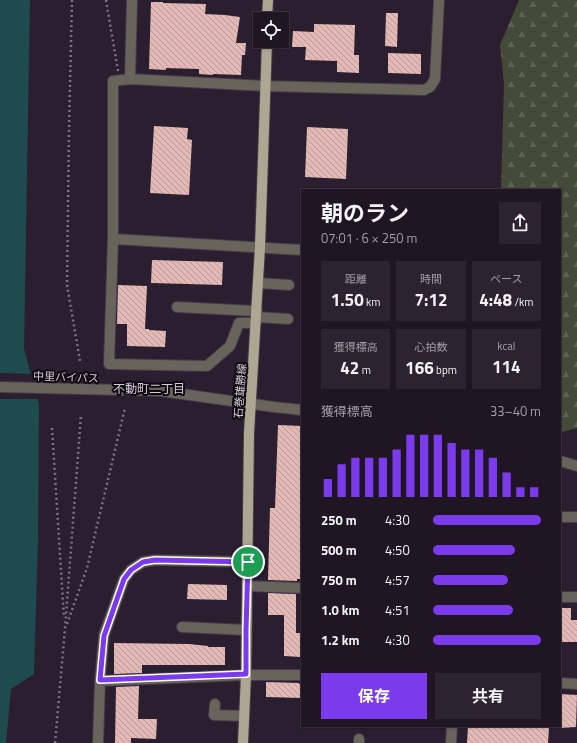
<!DOCTYPE html>
<html lang="ja">
<head>
<meta charset="utf-8">
<style>
  body { margin:0; font-family:"Titillium Web","Noto Sans JP",sans-serif; background:#2d2330; color:#f1f3f6; height:100vh; display:flex; flex-direction:column; font-size:15px; white-space:nowrap }
  * { box-sizing:border-box; margin:0 }
  p { font-size:13px; color:#a29fa6 }
  .icon { flex:none; width:22px; height:22px; fill:none; stroke:currentColor; stroke-width:2; stroke-linecap:round; stroke-linejoin:round }
  .map { position:relative; flex:1; overflow:hidden }
  .sheet { position:absolute; left:301px; top:189px; width:260px; height:538px; display:flex; flex-direction:column; background:#201623; border-radius:0px; box-shadow:0 1px 3px #0004,0 0 0 1px #3d3541 }
  .sheet>* { flex:none }
  .tools { position:absolute; left:253px; top:12px; display:grid; gap:8px }
  .tools a { display:grid; place-items:center; width:36px; height:36px; border-radius:0px; background:#201623; box-shadow:0 1px 3px #0004,0 0 0 1px #3d3541; font-size:20px }
  .pin { position:absolute; display:grid; place-items:center; width:34px; height:34px; color:#fff; margin:-17px; border:2px solid #fff; border-radius:50%; box-shadow:0 1px 4px #0007 }
  .round { display:grid; place-items:center; flex:none; width:42px; height:42px; border-radius:0px; background:#2d2330 }
  .summary { display:flex; align-items:center; justify-content:space-between; height:68px; padding:0 20px }
  h1 { font-size:22px; font-weight:700; line-height:30px }
  .metrics { display:grid; grid-template-columns:repeat(3,1fr); gap:6px; height:68px; padding:4px 20px }
  .metrics div { display:grid; align-content:center; border-radius:0px; background:#2d2330; text-align:center }
  .metrics b { font-size:17px; font-weight:700 }
  .metrics small { font-size:11px; font-weight:400 }
  .metrics p { font-size:11px }
  .chart { height:112px; padding:8px 20px }
  .chart p { display:flex; justify-content:space-between }
  .chart svg { width:100%; height:72px; margin-top:4px; stroke:#7c3aed; stroke-width:6 }
  .action { display:flex; gap:8px; margin-top:auto; padding:8px 20px }
  .action a { flex:1; height:46px; border-radius:0px; background:#7c3aed; color:#fff; font-size:16px; font-weight:700; line-height:46px; text-align:center }
  .action a+a { background:#2d2330; color:#f1f3f6 }
  ul { padding:0 20px; list-style:none; font-size:13px }
  li { display:grid; grid-template-columns:64px 48px 1fr; align-items:center; height:30px }
  li i { height:10px; border-radius:5px; background:#7c3aed }
  .map>svg:first-child { display:block }
  .forest { fill:url(#forest-firs) }
  .water { fill:#1e4c4e }
  .pier { fill:#2a1e2f }
  .building { fill:url(#building-back-hatch) }
  .lines { fill:none; stroke-linecap:round; stroke-linejoin:round }
  .minor-casing { stroke:#453a4a; stroke-width:12 }
  .major-casing { stroke:#453a4a; stroke-width:12 }
  .path { stroke:#7d7381; stroke-width:2.5; stroke-dasharray:2 3; stroke-linecap:butt }
  .minor { stroke:#68645b; stroke-width:10 }
  .major { stroke:#ada692; stroke-width:10 }
  .route-casing { stroke:#fff; stroke-width:8 }
  .route { stroke:#7c3aed; stroke-width:5 }
  .labels { text-anchor:middle; dominant-baseline:central; stroke-width:4; stroke-linejoin:round; paint-order:stroke }
  .street-label { font-size:11px; fill:#d5ced9; stroke:#0f0a12 }
  .neighbourhood-label { font-size:12px; fill:#d5ced9; stroke:#0f0a12 }
</style>
</head>
<body>
<div class="map">
<svg width="577" height="743" viewBox="0 0 577 743">
  <defs>
    <pattern id="forest-firs" width="22" height="20" patternUnits="userSpaceOnUse"><rect width="22" height="20" fill="#434a38"/><path d="M5 1l3.5 6h-7zM16 11l3.5 6h-7z" fill="#5d6354"/></pattern>
    <pattern id="building-back-hatch" width="6" height="6" patternUnits="userSpaceOnUse"><rect width="6" height="6" fill="#e3b9b6"/><path d="M-1 5l2 2M0 0l6 6M5-1l2 2" fill="none" stroke="#ba9a99"/></pattern>
  </defs>
  <rect width="100%" height="100%" fill="#2a1e2f"/>
  <!-- forest -->
  <path class="forest" d="M519,0H577V428L562,432L560,431V190H501L504,84L500,45Z"/>
  <!-- water -->
  <path class="water" d="M0,0H30L24,349L39,404L38,541L34,674L11,689L6,743H0Z"/>
  <!-- pier -->
  <path class="pier" d="M0,373L33,374L40,399H0Z"/>
  <!-- building -->
  <path class="building" d="M151,2H163V3L206,4L205,14L225,15L240,17L236,43H246L245,55H242L241,75L213,74V75L199,74V69L166,68V70L149,69Z
    M386,13H398L397,47L385,46Z
    M314,24L355,25L354,55H359V73L337,72V61L305,60L306,47H292L293,31L314,32Z
    M388,53L421,54V74L388,73Z
    M154,126L188,128L187,139L192,140L189,195L150,193Z
    M307,127L348,129L346,179L305,177Z
    M152,260L223,262L222,285L151,283Z
    M118,285L147,286L145,329H149V330L166,331L165,347L127,346V324H117Z
    M278,425L302,426V537H301L300,579H297V581L268,580V579L270,508H275Z
    M188,584L227,585V600L187,599Z
    M268,593L296,594V633H301L300,657L284,656V615H268Z
    M560,608H571V620H577V642H560Z
    M114,643L189,644L208,646V647H225V665H142V673L114,674Z
    M266,682L299,683V684H302V698L266,697Z
    M139,686L138,719H157L156,739L131,738V743H115L116,687Z
    M560,694L577,695L576,727L560,728Z
    M468,726H503V727L549,728L548,743H467Z"/>
  <g class="lines">
    <!-- minor casing -->
    <g class="minor-casing">
      <path id="minor" d="M130,79L132,0
        M113,239L302,250
        M258,283L289,285
        M177,307L257,311
        M257,317L288,319
        M256,323H239L230,346L207,366L109,364L113,239V81L130,79L265,86L424,90L430,87L435,79L439,0
        M0,387L161,391L274,407L302,410
        M560,461L577,466
        M560,517H577
        M248,586L302,588
        M560,597H577
        M182,627L246,630
        M100,681L246,675H302
        M560,683L577,684
        M215,704L214,715L244,716
        M98,743L100,681L104,635L124,579L131,570L143,562L155,560L248,562
        M359,743V739
        M451,743L452,726"/>
    </g>
    <!-- major casing -->
    <g class="major-casing">
      <path id="major" d="M267,19L268,0
        M243,743L246,675L249,433L260,247L267,41"/>
    </g>
    <!-- path -->
    <path class="path" d="M72,0L69,129L67,285L80,361
      M106,0L118,71
      M52,428L64,618
      M67,624L87,568L125,408
      M55,743L65,629L81,415"/>
    <!-- minor -->
    <use href="#minor" class="minor"/>
    <!-- major -->
    <use href="#major" class="major"/>
  </g>
  <g class="lines">
    <!-- route casing -->
    <g class="route-casing">
      <path id="route" d="M155,560L248,562L246,630V674L100,680L104,636L124,579L131,570L143,562Z"/>
    </g>
    <!-- route -->
    <use href="#route" class="route"/>
  </g>
  <g class="labels">
    <!-- street labels -->
    <g class="street-label">
      <text transform="translate(66 377) rotate(2)">中里バイパス</text>
      <text transform="translate(240 391) rotate(-86)">石巻雄勝線</text>
    </g>
    <!-- neighbourhood labels -->
    <g class="neighbourhood-label">
      <text x="149" y="388">不動町二丁目</text>
    </g>
  </g>
</svg>
<div class="tools">
<a><svg class="icon" aria-label="locate" viewBox="0 0 24 24"><circle cx="12" cy="12" r="6"/><path d="M12 2v4M12 18v4M2 12h4M18 12h4"/></svg></a>
</div>
<div class="pin" style="left:248px;top:562px;background:#1e9e55"><svg class="icon" aria-label="arrive" viewBox="0 0 24 24"><path d="M6 21V4h12l-3 4 3 4H6"/></svg></div>
<section class="sheet">
<div class="summary"><div><h1>朝のラン</h1><p>07:01 · 6 × 250 m</p></div><a class="round"><svg class="icon" aria-label="share" viewBox="0 0 24 24"><path d="M12 15V3M7 8l5-5 5 5M5 13v7h14v-7"/></svg></a></div>
<div class="metrics">
<div><p>距離</p><b>1.50<small> km</small></b></div>
<div><p>時間</p><b>7:12</b></div>
<div><p>ペース</p><b>4:48<small> /km</small></b></div>
</div>
<div class="metrics">
<div><p>獲得標高</p><b>42<small> m</small></b></div>
<div><p>心拍数</p><b>166<small> bpm</small></b></div>
<div><p>kcal</p><b>114</b></div>
</div>
<div class="chart"><p><span>獲得標高</span>33–40 m</p>
<svg viewBox="0 0 160 44" preserveAspectRatio="none"><path d="M5 44V33M15 44V24M25 44V20M35 44V20M45 44V20M55 44V15M65 44V6M75 44V6M85 44V6M95 44V11M105 44V15M115 44V15M125 44V20M135 44V29M145 44V38M155 44V38"/></svg>
</div>
<ul>
<li><b>250 m</b>4:30<i style="width:100%"></i></li>
<li><b>500 m</b>4:50<i style="width:76%"></i></li>
<li><b>750 m</b>4:57<i style="width:69%"></i></li>
<li><b>1.0 km</b>4:51<i style="width:74%"></i></li>
<li><b>1.2 km</b>4:30<i style="width:100%"></i></li>
</ul>
<div class="action"><a>保存</a><a>共有</a></div>
</section>
</div>
</body>
</html>
